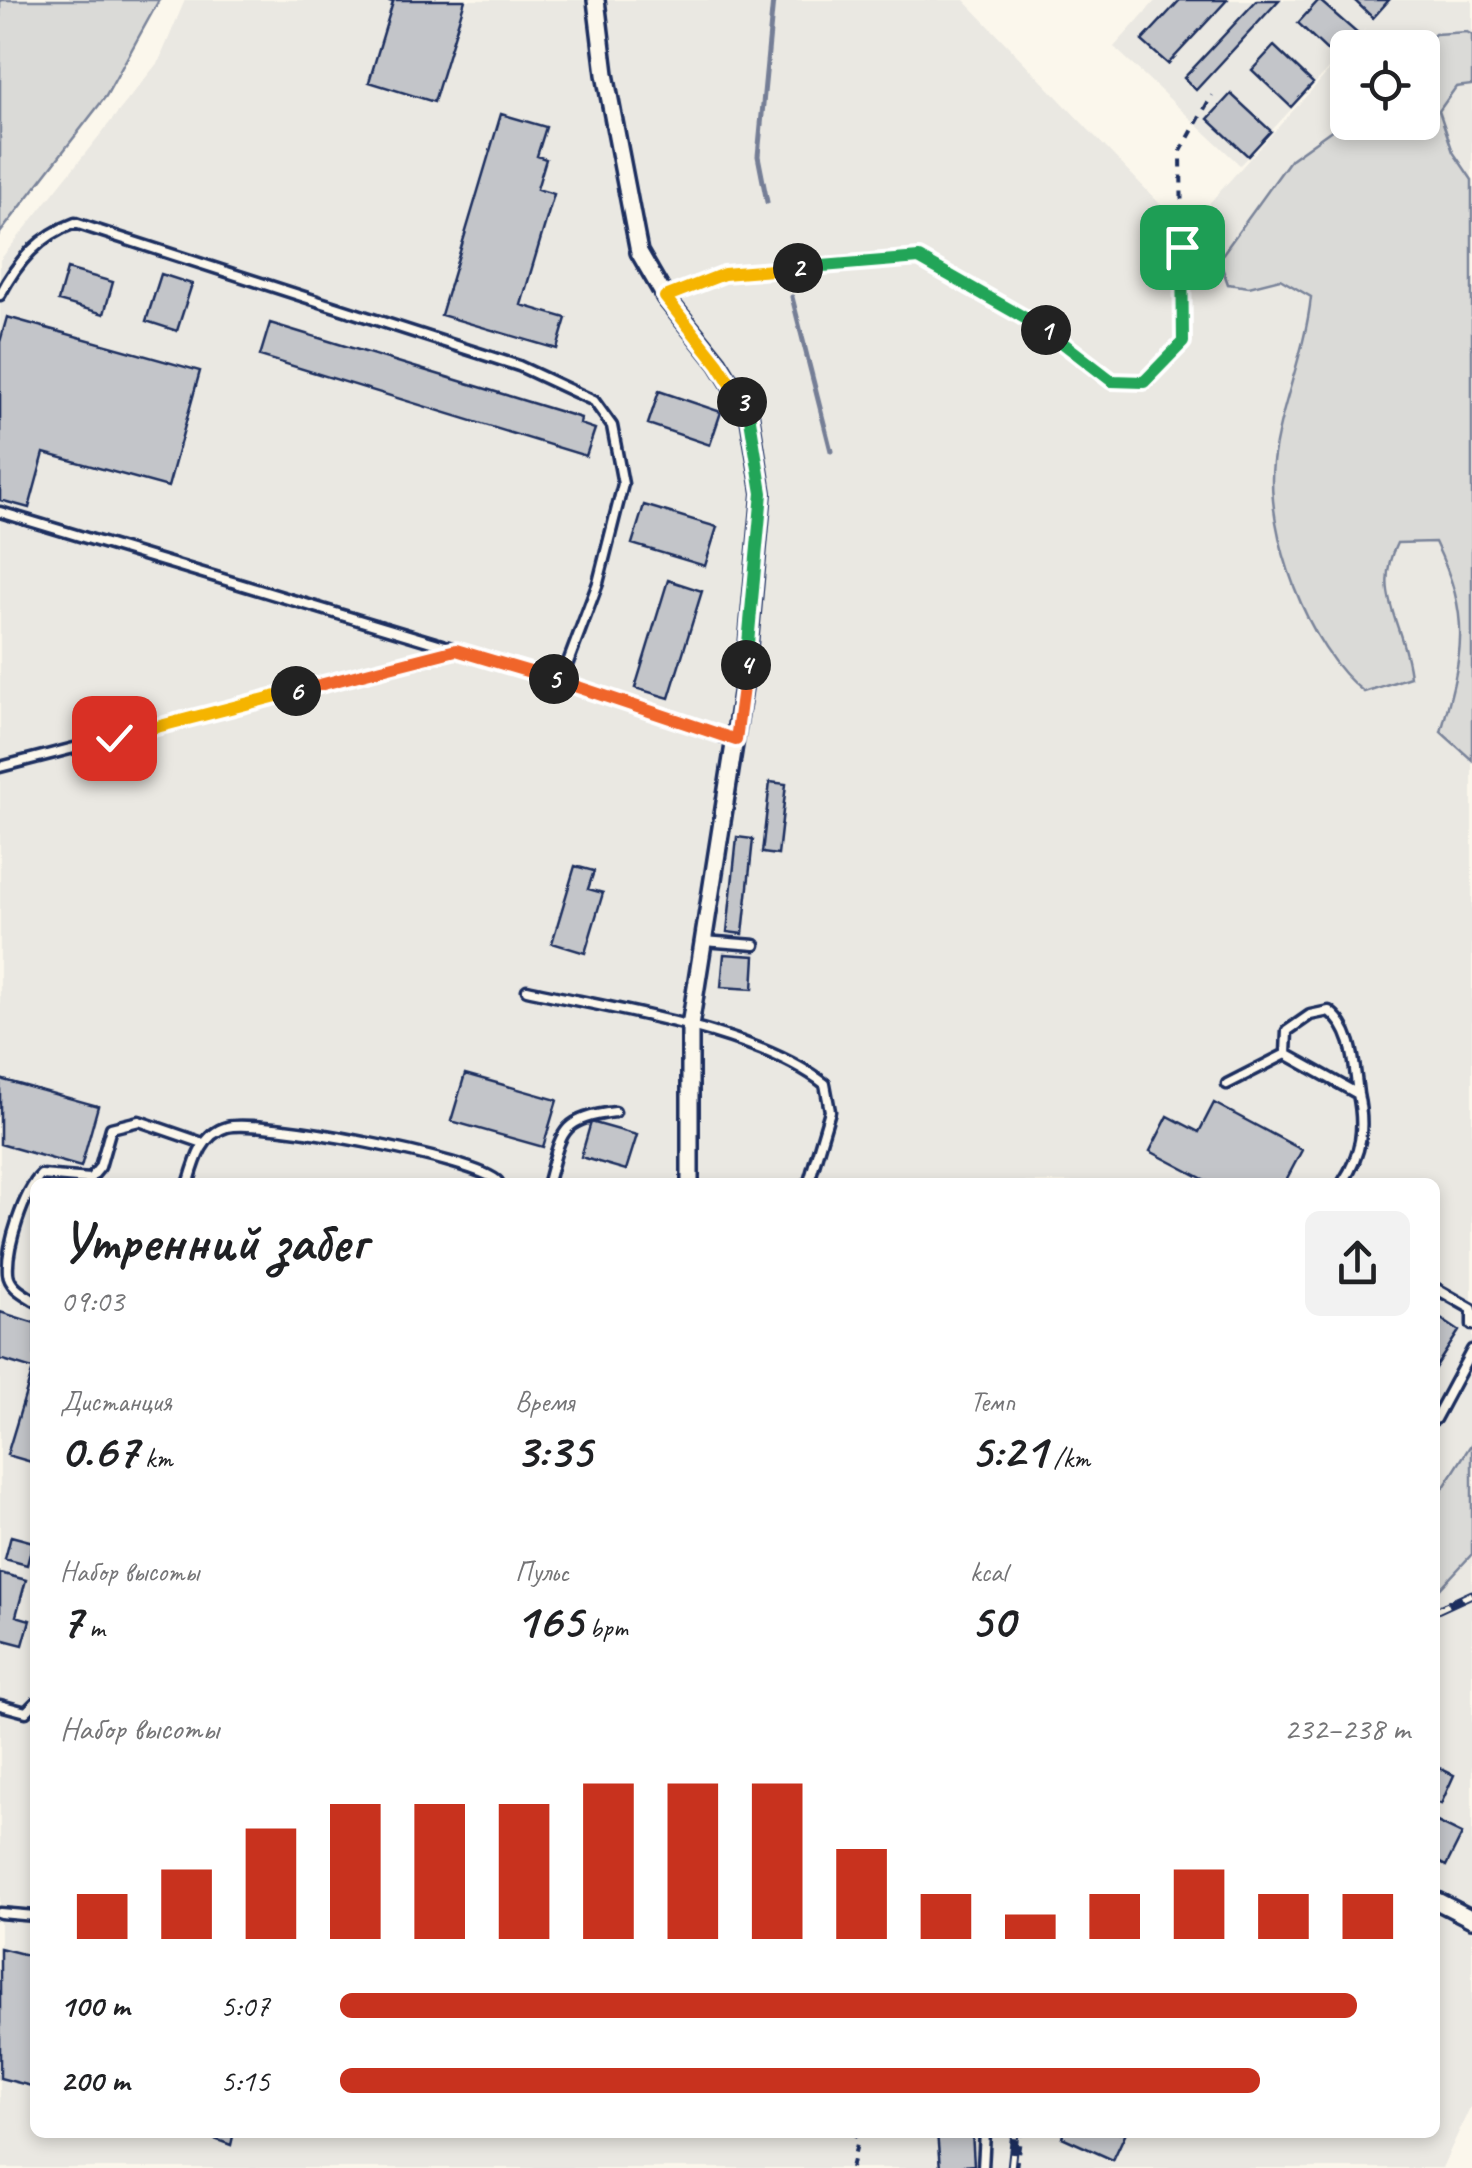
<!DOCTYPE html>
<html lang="ru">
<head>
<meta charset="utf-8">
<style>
  body { margin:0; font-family:Caveat,sans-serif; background:#f2f2f2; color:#202124; height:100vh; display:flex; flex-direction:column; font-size:38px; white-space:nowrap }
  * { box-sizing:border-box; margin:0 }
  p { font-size:32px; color:#757577 }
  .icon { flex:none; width:55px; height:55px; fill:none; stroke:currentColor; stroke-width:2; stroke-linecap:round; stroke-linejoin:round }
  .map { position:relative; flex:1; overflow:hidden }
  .side { position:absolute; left:30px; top:1178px; width:1410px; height:960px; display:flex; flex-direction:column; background:#fff; border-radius:15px; box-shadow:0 5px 15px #0003 }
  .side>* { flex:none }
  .tools { position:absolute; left:1330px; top:30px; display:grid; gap:20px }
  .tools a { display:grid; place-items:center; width:110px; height:110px; border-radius:15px; background:#fff; box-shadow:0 5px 15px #0003; font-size:50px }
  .pin { position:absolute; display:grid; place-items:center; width:85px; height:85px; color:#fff; margin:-42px; border-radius:20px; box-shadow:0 5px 15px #0006 }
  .km { position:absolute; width:50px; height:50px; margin:-25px; border-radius:50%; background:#222; color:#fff; font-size:28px; line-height:50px; text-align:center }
  .round { display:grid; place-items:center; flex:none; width:105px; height:105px; border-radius:15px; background:#f2f2f2 }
  .summary { display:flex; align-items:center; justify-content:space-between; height:170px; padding:0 30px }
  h1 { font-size:55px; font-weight:800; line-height:75px }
  .stats { display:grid; grid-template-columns:repeat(3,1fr); gap:15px; height:170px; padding:10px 30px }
  .stats div { display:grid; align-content:center }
  .stats b { font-size:50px; font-weight:800 }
  .stats small { font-size:28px; font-weight:400 }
  .stats p { font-size:28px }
  .chart { height:280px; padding:20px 30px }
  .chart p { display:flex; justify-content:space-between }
  .chart svg { width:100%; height:180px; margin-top:10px; stroke:#c8321e; stroke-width:6 }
  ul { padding:0 30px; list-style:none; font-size:32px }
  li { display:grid; grid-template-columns:160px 120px 1fr; align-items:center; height:75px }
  li i { height:25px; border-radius:12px; background:#c8321e }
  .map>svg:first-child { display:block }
  .built { fill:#eae8e2; fill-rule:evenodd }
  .green { fill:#dadad7; stroke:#7a849a; stroke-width:2.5 }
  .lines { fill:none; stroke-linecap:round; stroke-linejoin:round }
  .stream { stroke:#747e96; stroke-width:5 }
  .building { fill:#c3c5c9; stroke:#1b2f5e; stroke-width:2.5 }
  .service-casing { stroke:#1b2f5e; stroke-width:15 }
  .minor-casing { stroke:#1b2f5e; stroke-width:22 }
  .path { stroke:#1b2f5e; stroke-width:4; stroke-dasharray:8 8; stroke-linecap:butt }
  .service { stroke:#fbf7ec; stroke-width:8 }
  .minor { stroke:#fbf7ec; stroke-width:15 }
  .rail-casing { stroke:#1b2f5e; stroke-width:9 }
  .rail { stroke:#fbf7ec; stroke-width:5; stroke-dasharray:15; stroke-linecap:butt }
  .split-1-casing { stroke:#fff; stroke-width:20 }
  .split-2-casing { stroke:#fff; stroke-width:20 }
  .split-3-casing { stroke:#fff; stroke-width:20 }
  .split-4-casing { stroke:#fff; stroke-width:20 }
  .split-5-casing { stroke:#fff; stroke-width:20 }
  .split-6-casing { stroke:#fff; stroke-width:20 }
  .split-7-casing { stroke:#fff; stroke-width:20 }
  .split-1 { stroke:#22a559; stroke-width:12 }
  .split-2 { stroke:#22a559; stroke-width:12 }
  .split-3 { stroke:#f5b400; stroke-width:12 }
  .split-4 { stroke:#22a559; stroke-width:12 }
  .split-5 { stroke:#f0652b; stroke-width:12 }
  .split-6 { stroke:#f0652b; stroke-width:12 }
  .split-7 { stroke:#f5b400; stroke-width:12 }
</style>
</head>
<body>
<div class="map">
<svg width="1472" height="2168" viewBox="0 0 1472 2168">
  <rect width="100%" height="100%" fill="#fbf7ec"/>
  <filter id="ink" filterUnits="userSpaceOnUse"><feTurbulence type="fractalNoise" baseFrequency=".01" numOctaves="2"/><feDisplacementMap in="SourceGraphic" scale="20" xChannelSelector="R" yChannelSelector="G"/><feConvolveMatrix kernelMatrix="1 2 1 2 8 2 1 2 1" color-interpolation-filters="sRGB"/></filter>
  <g filter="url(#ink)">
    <!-- built -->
    <path class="built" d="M185,0H964L1185,230L1347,51L1348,122H1422V48L1351,47L1366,28L1240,165L1114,47L1156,0H1472V2103L1442,2168H0V260L159,61ZM35,1182H1435V2132H35Z"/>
    <!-- green -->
    <path class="green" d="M0,0H159L106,96L0,233Z
      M1467,32L1472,35V85L1456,87L1439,111L1453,152L1472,180V760L1441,732C1463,653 1472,618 1435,542L1397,543C1371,594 1405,624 1410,677L1364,692C1308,650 1265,532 1273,462C1280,406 1305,354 1311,297L1280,279L1249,287L1228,284L1219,259L1291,159L1347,119L1348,122H1422L1421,47L1435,34Z
      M1472,1443V1554L1435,1594V1501Z"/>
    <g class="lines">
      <!-- stream -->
      <path class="stream" d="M767,202L758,156L773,0
        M792,297L831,451"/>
    </g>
    <!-- building -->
    <path class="building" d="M386,0H465L434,102L369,82L393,2Z
      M1180,0H1227L1168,64L1142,41Z
      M1257,0H1279L1196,90L1184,78Z
      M1319,0L1358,34L1335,58L1298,23Z
      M1354,0H1389L1373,18Z
      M1274,46L1313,83L1291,107L1252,70Z
      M1231,94L1271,131L1248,156L1208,119Z
      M501,114L546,127L537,156L546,159L537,189L554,194L521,305L566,318L557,349L441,315Z
      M67,269L113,282L104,314L58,301Z
      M161,274L192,284L177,331L146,321Z
      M7,317L200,371L168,487L44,453L29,508L0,500V342Z
      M270,323L581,418L580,424L595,429L586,456L260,356Z
      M659,391L721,412L710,445L648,424Z
      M644,505L717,527L705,566L632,544Z
      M668,580L702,591L669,698L635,688Z
      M770,782L786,784L778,855L762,853Z
      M737,837L753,839L743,934L727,932Z
      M575,866L594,871L588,889L603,893L585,953L552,943Z
      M724,954L755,956L753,989L721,987Z
      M465,1074L557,1100L543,1147L451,1121Z
      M0,1079L98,1106L81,1167L0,1144Z
      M1214,1103L1302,1150L1285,1182H1209L1150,1151L1168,1116L1199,1132Z
      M591,1122L637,1135L626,1170L581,1157Z
      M0,1312L35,1323V1463L7,1455L33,1369L0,1359Z
      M1435,1315L1459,1331L1435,1368Z
      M11,1536L33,1542L27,1565L5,1559Z
      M0,1573L26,1580L16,1616L30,1620L23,1645L0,1639Z
      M1435,1766L1454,1775L1441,1804L1435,1801Z
      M1435,1821L1462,1834L1446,1866L1435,1860Z
      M0,1948L35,1957V2087L0,2078Z
      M196,2132H234L231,2145Z
      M937,2132H972L974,2165L940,2168Z
      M1064,2132H1126L1113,2160L1062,2137Z"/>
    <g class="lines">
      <!-- service casing -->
      <g class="service-casing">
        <path id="service" d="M0,295C18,261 39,236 75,223L519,366L594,401L612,426L623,484L598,583L561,681
          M0,512L561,681L735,741
          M0,767L452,651
          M704,941L755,945
          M527,990C616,1010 754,1029 825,1084L830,1111L809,1182
          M1286,1054L1287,1031L1310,1015L1329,1011C1354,1030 1354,1064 1358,1094
          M1227,1084L1286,1054L1358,1094C1365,1127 1362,1153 1343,1182
          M189,1182C195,1161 202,1134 227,1127C257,1118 479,1159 498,1182
          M548,1182C562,1132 559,1119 615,1112
          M1435,1288L1472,1309V1325
          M35,1301C24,1294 9,1287 8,1273C6,1247 24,1192 41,1175L90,1179L100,1167L111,1128L139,1121L203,1143
          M1435,1419L1472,1350
          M0,1705L26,1712L35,1703
          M0,1913L35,1916
          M983,2168L985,2132"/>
      </g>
      <!-- minor casing -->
      <g class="minor-casing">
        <path id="minor" d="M596,0L605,74L639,252L665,297L718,363L749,413L762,493L746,668L690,1026V1182
          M1435,1900L1472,1919"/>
      </g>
      <!-- path -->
      <path class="path" d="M679,291L724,274L919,258L1058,336L1111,381L1144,382L1183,342L1181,151L1212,95
        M851,2168L858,2140L855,2132
        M1016,2168L1021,2132"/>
      <!-- service -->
      <use href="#service" class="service"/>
      <!-- minor -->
      <use href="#minor" class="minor"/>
      <!-- rail casing -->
      <g class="rail-casing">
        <path id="rail" d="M1435,1611L1472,1594
          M1011,2168L1015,2132"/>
      </g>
      <!-- rail -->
      <use href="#rail" class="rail"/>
    </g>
  </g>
  <g class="lines" filter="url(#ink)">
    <!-- split-1 casing -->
    <g class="split-1-casing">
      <path id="split-1" d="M1046,330L1112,381L1144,382L1183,342L1182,247"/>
    </g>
    <!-- split-2 casing -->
    <g class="split-2-casing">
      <path id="split-2" d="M798,268L919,258L1046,330"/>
    </g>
    <!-- split-3 casing -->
    <g class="split-3-casing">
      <path id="split-3" d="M742,402L718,364L665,297L724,274L798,268"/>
    </g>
    <!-- split-4 casing -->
    <g class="split-4-casing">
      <path id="split-4" d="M742,402L749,413L762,493L746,665"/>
    </g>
    <!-- split-5 casing -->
    <g class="split-5-casing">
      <path id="split-5" d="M554,679L736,740L746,665"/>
    </g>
    <!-- split-6 casing -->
    <g class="split-6-casing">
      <path id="split-6" d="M296,691L456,650L554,679"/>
    </g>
    <!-- split-7 casing -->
    <g class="split-7-casing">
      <path id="split-7" d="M114,738L296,691"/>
    </g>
    <!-- split-1 -->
    <use href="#split-1" class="split-1"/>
    <!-- split-2 -->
    <use href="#split-2" class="split-2"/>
    <!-- split-3 -->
    <use href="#split-3" class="split-3"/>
    <!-- split-4 -->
    <use href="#split-4" class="split-4"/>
    <!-- split-5 -->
    <use href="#split-5" class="split-5"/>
    <!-- split-6 -->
    <use href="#split-6" class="split-6"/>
    <!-- split-7 -->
    <use href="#split-7" class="split-7"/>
  </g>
</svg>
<div class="tools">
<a><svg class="icon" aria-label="locate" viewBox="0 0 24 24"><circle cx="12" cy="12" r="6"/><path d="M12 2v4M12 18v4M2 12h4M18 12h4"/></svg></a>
</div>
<div class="pin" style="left:1182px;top:247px;background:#1e9e55"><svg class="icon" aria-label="arrive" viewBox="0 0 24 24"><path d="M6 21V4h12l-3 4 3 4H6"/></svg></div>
<div class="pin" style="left:114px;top:738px;background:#d93025"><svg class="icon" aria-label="check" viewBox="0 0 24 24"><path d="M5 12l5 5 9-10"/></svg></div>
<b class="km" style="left:1046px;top:330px">1</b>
<b class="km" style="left:798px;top:268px">2</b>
<b class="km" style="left:742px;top:402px">3</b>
<b class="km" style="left:746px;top:665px">4</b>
<b class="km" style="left:554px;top:679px">5</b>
<b class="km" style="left:296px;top:691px">6</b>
<section class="side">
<div class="summary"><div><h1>Утренний забег</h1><p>09:03</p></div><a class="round"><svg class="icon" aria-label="share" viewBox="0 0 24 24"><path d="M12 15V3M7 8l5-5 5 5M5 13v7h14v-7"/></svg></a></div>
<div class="stats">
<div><p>Дистанция</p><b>0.67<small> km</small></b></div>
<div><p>Время</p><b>3:35</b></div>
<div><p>Темп</p><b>5:21<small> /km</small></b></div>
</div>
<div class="stats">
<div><p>Набор высоты</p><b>7<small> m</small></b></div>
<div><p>Пульс</p><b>165<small> bpm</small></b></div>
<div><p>kcal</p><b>50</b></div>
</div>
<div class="chart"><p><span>Набор высоты</span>232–238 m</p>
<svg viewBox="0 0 160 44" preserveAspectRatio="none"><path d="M5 44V33M15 44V27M25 44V17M35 44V11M45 44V11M55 44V11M65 44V6M75 44V6M85 44V6M95 44V22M105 44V33M115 44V38M125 44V33M135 44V27M145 44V33M155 44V33"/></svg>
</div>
<ul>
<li><b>100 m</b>5:07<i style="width:95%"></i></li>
<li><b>200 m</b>5:15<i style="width:86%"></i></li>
</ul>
</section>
</div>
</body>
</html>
